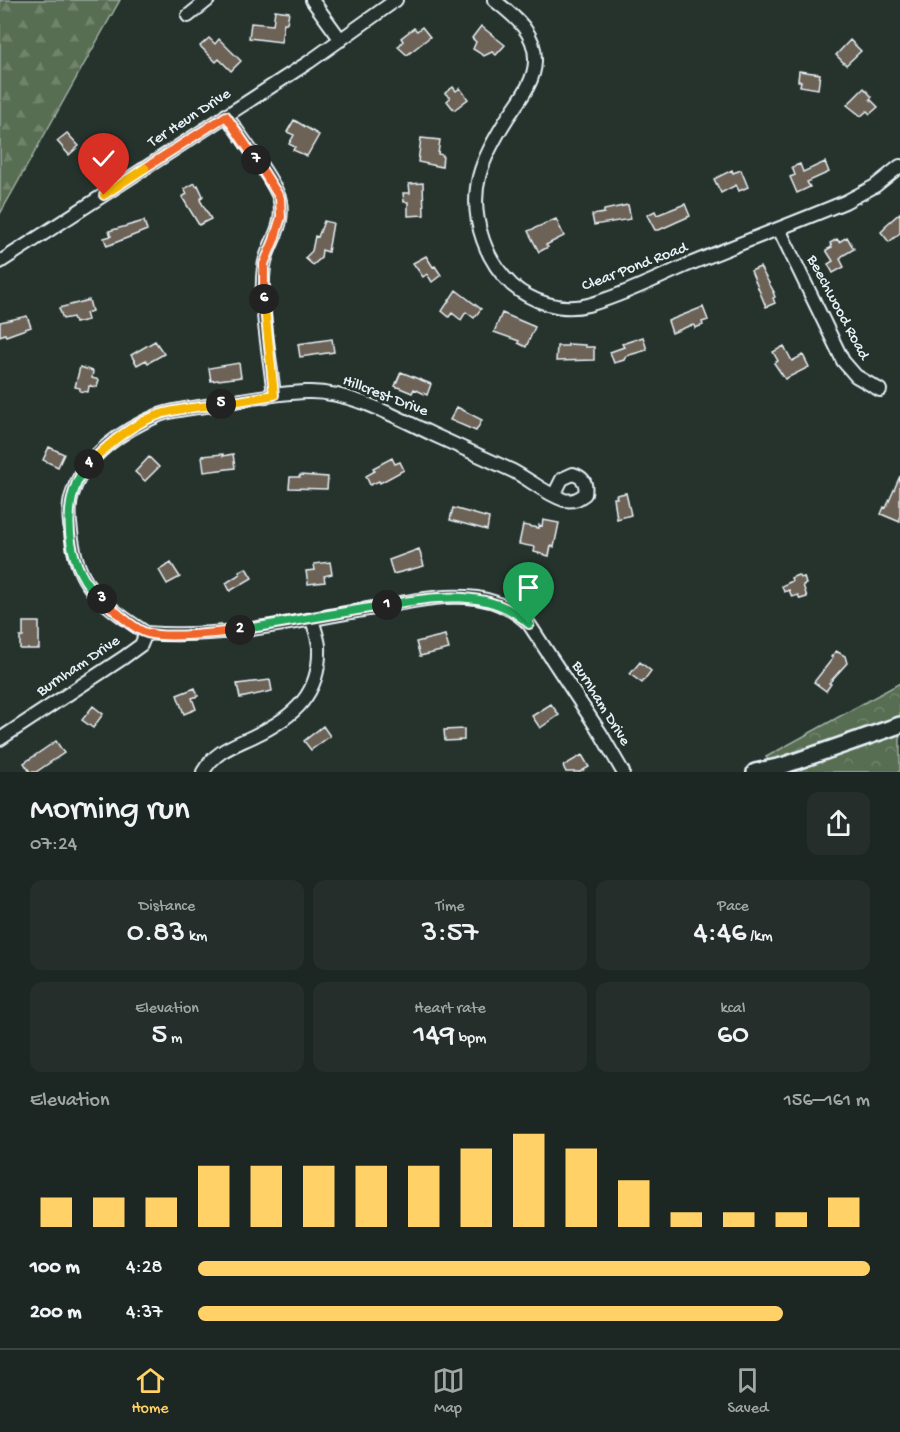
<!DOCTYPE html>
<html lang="en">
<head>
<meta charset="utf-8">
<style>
  body { margin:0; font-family:"Gochi Hand",sans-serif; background:#252e2a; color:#f1f3f6; height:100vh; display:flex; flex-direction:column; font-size:22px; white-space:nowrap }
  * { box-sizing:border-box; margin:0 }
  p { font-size:20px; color:#a0a5a5 }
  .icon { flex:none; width:33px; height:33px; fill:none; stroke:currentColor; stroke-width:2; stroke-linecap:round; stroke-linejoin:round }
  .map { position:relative; height:772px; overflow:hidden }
  .side { display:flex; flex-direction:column; background:#1c2622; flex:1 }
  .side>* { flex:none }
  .pin { position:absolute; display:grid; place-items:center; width:51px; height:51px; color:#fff; margin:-62px -26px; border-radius:50% 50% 50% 0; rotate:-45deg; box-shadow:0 0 6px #0007 }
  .pin .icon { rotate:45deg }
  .km { position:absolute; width:30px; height:30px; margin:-15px; border-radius:50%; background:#222; color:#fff; font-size:16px; line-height:30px; text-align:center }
  .round { display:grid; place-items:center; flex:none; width:63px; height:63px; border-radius:12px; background:#252e2a }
  .headline { display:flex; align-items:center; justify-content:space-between; height:102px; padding:0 30px }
  h1 { font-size:33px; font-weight:600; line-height:45px }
  .stats { display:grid; grid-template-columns:repeat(3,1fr); gap:9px; height:102px; padding:6px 30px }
  .stats div { display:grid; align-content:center; border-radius:12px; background:#252e2a; text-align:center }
  .stats b { font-size:30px; font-weight:600 }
  .stats small { font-size:16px; font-weight:400 }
  .stats p { font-size:16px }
  .chart { height:168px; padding:12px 30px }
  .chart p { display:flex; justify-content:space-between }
  .chart svg { width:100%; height:108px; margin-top:6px; stroke:#ffd166; stroke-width:6 }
  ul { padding:0 30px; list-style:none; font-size:20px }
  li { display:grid; grid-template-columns:96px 72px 1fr; align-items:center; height:45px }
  li i { height:15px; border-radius:8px; background:#ffd166 }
  .tabs { display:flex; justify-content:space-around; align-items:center; height:84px; border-top:2px solid #3a4340; background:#1c2622; font-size:16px; color:#a0a5a5 }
  .tabs a { display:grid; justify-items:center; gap:3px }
  .tabs .selected { color:#ffd166 }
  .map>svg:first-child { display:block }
  .forest { fill:url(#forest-firs); stroke:#a0b0a5; stroke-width:1.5 }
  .park { fill:url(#park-crowns); stroke:#a0b0a5; stroke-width:1.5 }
  .building { fill:#6d6257; stroke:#e8f1f8; stroke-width:1.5 }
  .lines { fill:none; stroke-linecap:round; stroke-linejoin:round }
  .minor-casing { stroke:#e8f1f8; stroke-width:16 }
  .major-casing { stroke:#e8f1f8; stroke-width:20 }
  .minor { stroke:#26332d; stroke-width:12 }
  .major { stroke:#26332d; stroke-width:15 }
  .split-1-casing { stroke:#fff; stroke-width:12 }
  .split-2-casing { stroke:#fff; stroke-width:12 }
  .split-3-casing { stroke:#fff; stroke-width:12 }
  .split-4-casing { stroke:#fff; stroke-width:12 }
  .split-5-casing { stroke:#fff; stroke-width:12 }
  .split-6-casing { stroke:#fff; stroke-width:12 }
  .split-7-casing { stroke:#fff; stroke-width:12 }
  .split-8-casing { stroke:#fff; stroke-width:12 }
  .split-9-casing { stroke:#fff; stroke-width:12 }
  .split-1 { stroke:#22a559; stroke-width:8 }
  .split-2 { stroke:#22a559; stroke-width:8 }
  .split-3 { stroke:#f0652b; stroke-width:8 }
  .split-4 { stroke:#22a559; stroke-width:8 }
  .split-5 { stroke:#f5b400; stroke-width:8 }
  .split-6 { stroke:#f5b400; stroke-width:8 }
  .split-7 { stroke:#f0652b; stroke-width:8 }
  .split-8 { stroke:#f0652b; stroke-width:8 }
  .split-9 { stroke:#f5b400; stroke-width:8 }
  .labels { text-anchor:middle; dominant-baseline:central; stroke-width:6; stroke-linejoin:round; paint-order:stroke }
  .street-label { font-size:16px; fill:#e8f1f8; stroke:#26332d }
</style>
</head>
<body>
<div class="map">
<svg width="900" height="772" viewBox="0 0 900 772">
  <defs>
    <pattern id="forest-firs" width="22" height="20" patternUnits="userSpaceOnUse" patternTransform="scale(1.5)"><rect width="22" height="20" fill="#586e52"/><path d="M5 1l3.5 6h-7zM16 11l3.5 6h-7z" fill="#70836c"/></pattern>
    <pattern id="park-crowns" width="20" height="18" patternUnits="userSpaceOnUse" patternTransform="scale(1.5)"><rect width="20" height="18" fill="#586e52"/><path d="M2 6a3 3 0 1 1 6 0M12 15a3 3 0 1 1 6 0" fill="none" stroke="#70836c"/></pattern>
  </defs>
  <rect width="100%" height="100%" fill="#26332d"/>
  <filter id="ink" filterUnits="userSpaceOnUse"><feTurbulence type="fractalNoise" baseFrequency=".0167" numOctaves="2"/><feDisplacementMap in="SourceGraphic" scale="12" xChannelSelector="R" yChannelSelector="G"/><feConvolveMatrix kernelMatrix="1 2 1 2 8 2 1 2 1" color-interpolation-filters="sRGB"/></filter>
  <g filter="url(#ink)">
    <!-- forest -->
    <path class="forest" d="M0,0H120L0,214Z"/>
    <!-- park -->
    <path class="park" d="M900,683V772H779L766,757Z"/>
    <!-- building -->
    <path class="building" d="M275,10L289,12L287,23H284L281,42L249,38L251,23L273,25Z
      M481,26L505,45L496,55L492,52L484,56L473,49L476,42L472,38Z
      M422,27L430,37L407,55L398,47L403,41L401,38L414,28L417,31Z
      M209,38L215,44L219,39L241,61L231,71L219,59L216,62L200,46Z
      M850,40L861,51L846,65L836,55Z
      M799,71L820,74L818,89L800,86L801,81H798Z
      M453,87L456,91L460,88L468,99L454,110L447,101L450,98L445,93Z
      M864,88L872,97L870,99L878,107L870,114L867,111L861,116L847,105Z
      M294,120L319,135L307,156L293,150L295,147L289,144L294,135L287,132Z
      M67,133L79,146L69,155L57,141Z
      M421,138L440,140L438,154L443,155L442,167L418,162Z
      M825,162L829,172L807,182L810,187L797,193L790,177L795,175L792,167L800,164L803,172Z
      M732,170L733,173L741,170L748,187L739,191L736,185L721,193L714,179Z
      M195,183L196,186L198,185L203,196L200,200L211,219L199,225L182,197L187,194L184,189Z
      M423,183L424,215L408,216V202H404L403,193H410L409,184Z
      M685,204L690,216L659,230H655L647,215L655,211L657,215Z
      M628,205L631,219L594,225L592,215L604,213V210Z
      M900,213V233L889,242L881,232L886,227L885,226Z
      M556,219L564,236L546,245L548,247L539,252L528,231Z
      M144,221L147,230L107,246L104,238L111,236L109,231Z
      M324,221L333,223L328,252L322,250L321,258L313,265L305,258L312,251L315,236L318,237Z
      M847,237L854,249L842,256L840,259L844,267L833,273L828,264L833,261L826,250L832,247L830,243L837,239L839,242Z
      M426,256L433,267L435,266L441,275L432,282L427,274L423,277L413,263Z
      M760,267L774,292H773L775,297L773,298L775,303L766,307L751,271Z
      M456,290L481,309L474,318L466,312L461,320L452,313L449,317L442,311Z
      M89,300L92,311L86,313L88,320L75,323L73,317L63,319L59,308Z
      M703,307L708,320L702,322L703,325L695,328L694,325L689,326L672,333L668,321Z
      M502,313L535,327L526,347L518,343L519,341L494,332Z
      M27,316L31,327L6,336L5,334L0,336V322Z
      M643,337L647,350L626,356L624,360L614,363L610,352L624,347L622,344Z
      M332,339L334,352L300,357L298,344Z
      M155,341L164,354L148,363L146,360L137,365L131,355Z
      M568,344L585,345V347H594V360L556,361L557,346H568Z
      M784,346L792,361L803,355L809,367L785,379L774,363L778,361L773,352Z
      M239,363L241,377L211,381L209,368Z
      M80,367L93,371L92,378L99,380L97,387L89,386L88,392L80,391V388L75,387Z
      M401,372L431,384L427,395L414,389L412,393L395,386Z
      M457,407L482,420L476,431L450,420Z
      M49,447L64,454L58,467L43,460Z
      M223,454V456L233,454L235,468L204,472L202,456Z
      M149,457L159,467L145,481L135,472Z
      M392,458L395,464L400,462L404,470L380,483L379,481L370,485L366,476L375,471L373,468Z
      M300,475L328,477L327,489L289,488L290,477H300Z
      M900,476V522L881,514L884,507L886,508Z
      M626,493L631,515L617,519L614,498H617L616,495Z
      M453,508L489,518L487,530L450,520Z
      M543,520L559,523L554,547L551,546L549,556L534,552L535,547L519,544L523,525L539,528V525L542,526Z
      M419,549L424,566L393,574L389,560Z
      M330,562L332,574L324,576L325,582L308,584L306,571L315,570L314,564Z
      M171,563L180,577L167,584L159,570Z
      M246,568L252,578L230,591L226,583L240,574L239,572Z
      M798,575L800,578L804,577L806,584L803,585L807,597L800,599L798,595L792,597L789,590L784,592L782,586L792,581L791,578Z
      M23,622H39V649H20V637H23Z
      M445,635L449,649L420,656L416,642Z
      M836,651L845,656L847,663L829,683L831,684L826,691L814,682L833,658L831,657Z
      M640,662L651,671L642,683L630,674Z
      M270,680L272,691L240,698L237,684Z
      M195,688L198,696L192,698L196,709L184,714L177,695Z
      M551,704L559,715L540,728L532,716Z
      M93,706L103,714L93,728L82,720Z
      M323,726L330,736L311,750L304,741Z
      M464,729V740L445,741L444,730Z
      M56,741L64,753L36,772H30L24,763Z
      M582,755L589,767L580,772H566L563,766Z"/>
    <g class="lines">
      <!-- minor casing -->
      <g class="minor-casing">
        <path id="minor" d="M312,0L341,40
          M494,0C514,16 536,32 535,61C535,81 519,101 508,117C482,158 466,191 483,240C489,257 498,272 512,285C532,302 561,312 588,305C619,297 655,279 685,266C738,244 792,224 845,202L875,186L900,166
          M188,16L208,0
          M226,115C238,133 277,184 280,201C285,230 267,243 264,267C259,303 270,357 274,395
          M779,229L843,361L856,376L880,390
          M0,262L309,62L396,0
          M146,633C127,620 101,604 87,583C77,568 73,550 71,532C69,518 68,505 73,492C85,455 125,429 159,415C175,409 195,408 212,405C243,400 275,393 306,392C349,390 396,417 434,435C460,447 487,459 513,471C530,480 546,494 564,500C573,502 578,499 585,494C587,483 583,477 573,474L562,479L554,495
          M0,739L123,658L141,645L146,633C221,639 295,622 368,609C404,603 440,593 477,598C496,601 515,610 529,624L601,734L623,772
          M203,772C215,751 233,746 254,736C294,717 321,694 319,646C318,637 314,627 312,619"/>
      </g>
      <!-- major casing -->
      <g class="major-casing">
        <path id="major" d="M755,772L782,766L900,725"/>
      </g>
      <!-- minor -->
      <use href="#minor" class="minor"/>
      <!-- major -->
      <use href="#major" class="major"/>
    </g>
  </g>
  <g class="lines" filter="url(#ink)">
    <!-- split-1 casing -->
    <g class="split-1-casing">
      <path id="split-1" d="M387,605C433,596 492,588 529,624"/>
    </g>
    <!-- split-2 casing -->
    <g class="split-2-casing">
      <path id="split-2" d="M240,630L387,605"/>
    </g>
    <!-- split-3 casing -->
    <g class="split-3-casing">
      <path id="split-3" d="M102,599C113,609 133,629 147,633C166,639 219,633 240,630"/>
    </g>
    <!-- split-4 casing -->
    <g class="split-4-casing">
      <path id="split-4" d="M89,464C61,493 65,555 89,586C93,591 98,595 102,599"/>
    </g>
    <!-- split-5 casing -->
    <g class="split-5-casing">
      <path id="split-5" d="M89,464C109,443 133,423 161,414C180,408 202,407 221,404"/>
    </g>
    <!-- split-6 casing -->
    <g class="split-6-casing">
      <path id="split-6" d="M221,404L274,395L264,299"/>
    </g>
    <!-- split-7 casing -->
    <g class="split-7-casing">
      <path id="split-7" d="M256,160L280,198L281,217L274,240L264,264V299"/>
    </g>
    <!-- split-8 casing -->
    <g class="split-8-casing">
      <path id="split-8" d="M145,168L226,116L256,160"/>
    </g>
    <!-- split-9 casing -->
    <g class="split-9-casing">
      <path id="split-9" d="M104,195L145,168"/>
    </g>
    <!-- split-1 -->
    <use href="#split-1" class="split-1"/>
    <!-- split-2 -->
    <use href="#split-2" class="split-2"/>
    <!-- split-3 -->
    <use href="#split-3" class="split-3"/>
    <!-- split-4 -->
    <use href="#split-4" class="split-4"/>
    <!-- split-5 -->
    <use href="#split-5" class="split-5"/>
    <!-- split-6 -->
    <use href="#split-6" class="split-6"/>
    <!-- split-7 -->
    <use href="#split-7" class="split-7"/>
    <!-- split-8 -->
    <use href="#split-8" class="split-8"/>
    <!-- split-9 -->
    <use href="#split-9" class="split-9"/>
  </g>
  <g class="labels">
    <!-- street labels -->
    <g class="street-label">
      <text transform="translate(190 119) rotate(-33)">Ter Heun Drive</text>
      <text transform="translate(635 268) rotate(-21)">Clear Pond Road</text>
      <text transform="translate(837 308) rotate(62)">Beechwood Road</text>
      <text transform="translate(385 397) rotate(21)">Hillcrest Drive</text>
      <text transform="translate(79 667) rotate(-34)">Burnham Drive</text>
      <text transform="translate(600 704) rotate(58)">Burnham Drive</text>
    </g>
  </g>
</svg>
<div class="pin" style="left:529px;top:624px;background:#1e9e55"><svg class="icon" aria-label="arrive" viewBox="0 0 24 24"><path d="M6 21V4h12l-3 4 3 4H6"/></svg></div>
<div class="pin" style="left:104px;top:195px;background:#d93025"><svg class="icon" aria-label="check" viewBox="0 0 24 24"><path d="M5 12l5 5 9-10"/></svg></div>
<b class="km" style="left:387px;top:605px">1</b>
<b class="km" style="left:240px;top:630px">2</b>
<b class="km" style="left:102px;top:599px">3</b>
<b class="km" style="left:89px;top:464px">4</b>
<b class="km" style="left:221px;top:404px">5</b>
<b class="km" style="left:264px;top:299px">6</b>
<b class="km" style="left:256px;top:160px">7</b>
</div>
<section class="side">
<div class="headline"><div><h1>Morning run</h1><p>07:24</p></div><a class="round"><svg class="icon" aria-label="share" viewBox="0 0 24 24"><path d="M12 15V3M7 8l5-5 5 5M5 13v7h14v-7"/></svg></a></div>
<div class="stats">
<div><p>Distance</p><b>0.83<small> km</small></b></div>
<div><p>Time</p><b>3:57</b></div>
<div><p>Pace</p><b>4:46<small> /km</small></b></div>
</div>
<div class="stats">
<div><p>Elevation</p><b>5<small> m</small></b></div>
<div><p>Heart rate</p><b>149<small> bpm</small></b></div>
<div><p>kcal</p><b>60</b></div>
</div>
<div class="chart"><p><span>Elevation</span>156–161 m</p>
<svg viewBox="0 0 160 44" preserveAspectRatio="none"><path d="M5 44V32M15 44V32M25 44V32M35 44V19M45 44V19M55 44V19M65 44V19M75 44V19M85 44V12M95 44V6M105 44V12M115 44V25M125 44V38M135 44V38M145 44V38M155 44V32"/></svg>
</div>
<ul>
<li><b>100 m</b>4:28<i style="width:100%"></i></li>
<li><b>200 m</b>4:37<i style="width:87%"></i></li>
</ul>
</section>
<nav class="tabs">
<a class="selected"><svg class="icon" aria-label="home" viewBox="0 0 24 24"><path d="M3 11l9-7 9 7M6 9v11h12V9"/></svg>Home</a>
<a><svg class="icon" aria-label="map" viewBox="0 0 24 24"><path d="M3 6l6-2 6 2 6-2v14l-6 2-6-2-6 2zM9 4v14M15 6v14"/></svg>Map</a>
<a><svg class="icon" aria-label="saved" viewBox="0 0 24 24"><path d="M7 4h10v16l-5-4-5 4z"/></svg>Saved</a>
</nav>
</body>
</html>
